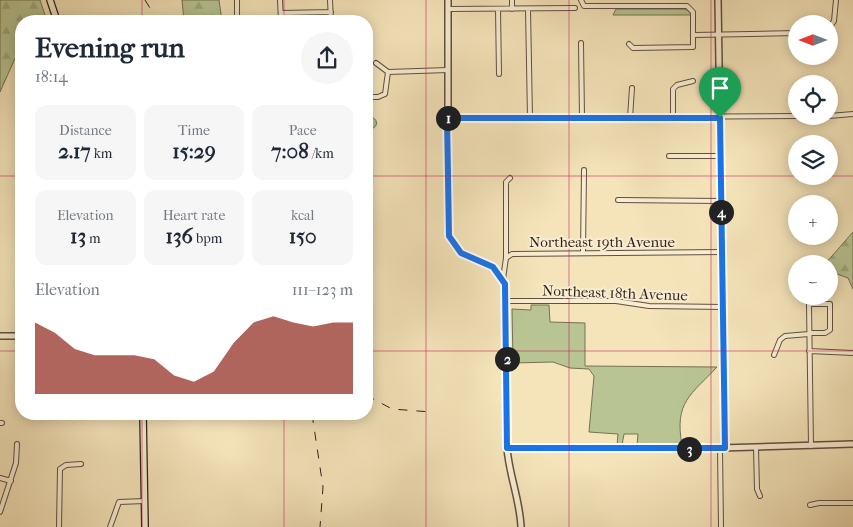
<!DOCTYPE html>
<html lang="en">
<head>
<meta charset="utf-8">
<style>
  body { margin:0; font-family:"IM FELL French Canon",serif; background:#f6f6f7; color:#1f2937; height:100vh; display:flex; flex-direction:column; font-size:19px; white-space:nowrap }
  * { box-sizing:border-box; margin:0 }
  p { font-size:16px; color:#747a83 }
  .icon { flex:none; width:28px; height:28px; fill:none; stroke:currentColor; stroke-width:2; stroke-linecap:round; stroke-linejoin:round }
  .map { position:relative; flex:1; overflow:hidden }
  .side { position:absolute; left:15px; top:15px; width:358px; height:405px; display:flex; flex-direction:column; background:#fff; border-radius:20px; box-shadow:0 2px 12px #0003 }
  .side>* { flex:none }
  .needle { width:32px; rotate:270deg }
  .buttons { position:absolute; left:788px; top:15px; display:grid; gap:10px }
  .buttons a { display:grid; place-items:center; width:50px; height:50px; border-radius:50%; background:#fff; box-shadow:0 2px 12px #0003; font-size:25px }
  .pin { position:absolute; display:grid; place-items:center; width:42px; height:42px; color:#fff; margin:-51px -21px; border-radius:50% 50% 50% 0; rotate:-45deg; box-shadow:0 0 5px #0007 }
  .pin .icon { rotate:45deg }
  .km { position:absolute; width:25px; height:25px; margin:-12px; border-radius:50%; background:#222; color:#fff; font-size:14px; line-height:25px; text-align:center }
  .round { display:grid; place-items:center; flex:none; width:52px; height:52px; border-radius:26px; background:#f6f6f7 }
  .headline { display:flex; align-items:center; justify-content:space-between; height:85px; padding:0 20px }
  h1 { font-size:28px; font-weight:700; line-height:38px }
  .metrics { display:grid; grid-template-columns:repeat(3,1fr); gap:8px; height:85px; padding:5px 20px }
  .metrics div { display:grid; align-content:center; border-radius:12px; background:#f6f6f7; text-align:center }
  .metrics b { font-size:21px; font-weight:700 }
  .metrics small { font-size:14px; font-weight:400 }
  .metrics p { font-size:14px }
  .chart { height:140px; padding:10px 20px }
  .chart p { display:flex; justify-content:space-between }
  .chart svg { width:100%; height:90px; margin-top:5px; fill:#8f2418; opacity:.7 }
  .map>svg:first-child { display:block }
  .grass { fill:url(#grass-tufts); stroke:#747254 }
  .forest { fill:url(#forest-firs); stroke:#747254 }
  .green { fill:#b8c592; stroke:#747254 }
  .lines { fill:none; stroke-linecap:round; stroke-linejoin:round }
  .minor-casing { stroke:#60503f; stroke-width:6 }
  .tertiary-casing { stroke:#60503f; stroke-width:8 }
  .secondary-casing { stroke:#2f1e16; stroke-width:8 }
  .minor { stroke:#f8edd2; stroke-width:4 }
  .tertiary { stroke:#f8edd2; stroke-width:5 }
  .secondary { stroke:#f8edd2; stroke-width:5.5 }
  .rail { stroke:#2f1e16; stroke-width:1; stroke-dasharray:9 9; stroke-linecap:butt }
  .route-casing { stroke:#fff; stroke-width:10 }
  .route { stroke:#1a73e8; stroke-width:6 }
  .grid { fill:none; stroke:#c2185b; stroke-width:1; stroke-opacity:0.55 }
  .labels { text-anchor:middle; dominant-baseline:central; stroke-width:4; stroke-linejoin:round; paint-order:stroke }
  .street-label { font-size:15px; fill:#2f1e16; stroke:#f8edd2 }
</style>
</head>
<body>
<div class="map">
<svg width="853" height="527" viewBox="0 0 853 527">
  <defs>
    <pattern id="grass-tufts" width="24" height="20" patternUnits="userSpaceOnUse" patternTransform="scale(1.25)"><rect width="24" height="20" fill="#b8c592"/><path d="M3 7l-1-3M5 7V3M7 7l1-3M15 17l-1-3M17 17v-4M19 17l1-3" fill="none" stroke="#9ea97d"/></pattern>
    <pattern id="forest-firs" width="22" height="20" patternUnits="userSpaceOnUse" patternTransform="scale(1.25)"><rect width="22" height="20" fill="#b8c592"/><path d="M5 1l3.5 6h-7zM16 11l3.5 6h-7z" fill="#9ea97d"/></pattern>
  </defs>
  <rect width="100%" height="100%" fill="#f5e4ba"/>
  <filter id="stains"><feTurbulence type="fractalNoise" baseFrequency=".004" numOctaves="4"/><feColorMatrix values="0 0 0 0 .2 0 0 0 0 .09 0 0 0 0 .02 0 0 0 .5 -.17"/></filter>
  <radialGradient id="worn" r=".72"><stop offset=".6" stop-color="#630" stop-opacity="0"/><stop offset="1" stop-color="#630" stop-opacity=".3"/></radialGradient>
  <!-- grass -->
  <path class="grass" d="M616,9H684L689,11L691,15H613Z
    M365.5 123a5.5 5.5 0 1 1 11 0a5.5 5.5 0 1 1-11 0Z"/>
  <!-- forest -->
  <path class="forest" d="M0,0H40L47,21H21V45L0,92Z
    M182,0H219L222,21H184Z
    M853,232V289L848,278L829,271V264H825Z"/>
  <!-- green -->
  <path class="green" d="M531,305H549L550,322L585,323V366L717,367C691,395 674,402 682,445H637L638,434H624L622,445H617L618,434L589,432L594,376L589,369L570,368L553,362L513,363L512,309L531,310Z"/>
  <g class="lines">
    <!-- minor casing -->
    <g class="minor-casing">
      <path id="minor" d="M237,0V21
        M280,0L281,21
        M330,0L331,21
        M581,0L584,6H687L693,12V47L633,48L629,44
        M448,9L575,8
        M498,9L499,74
        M512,9V0
        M528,9L530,118
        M281,13L331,12
        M829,28L834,21L836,0
        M694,35L796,33
        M581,43L582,118
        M376,63L388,72
        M366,97H378L385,94L388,72L448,70
        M829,116L853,114
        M447,118L800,116
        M630,118L632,88
        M673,118V89L677,85L693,81
        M669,156H720
        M618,200L721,201
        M583,253L584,170
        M506,258L512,254L722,252
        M503,279L506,258V182L510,178
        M506,301H616L649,306L723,307
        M809,333H825L830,330V304H809L811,446
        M809,351L853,353
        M774,355L780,340L785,336L809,334
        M0,423H2
        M720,448L721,527
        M756,448L757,489L760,496
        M0,478L11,481
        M810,505L819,503H853
        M0,512L16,463L17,444
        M59,527L60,469L66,465L81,464
        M110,527L119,502L145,501"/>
    </g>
    <!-- tertiary casing -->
    <g class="tertiary-casing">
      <path id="tertiary" d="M448,0V231C456,267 495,254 505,284L507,448C509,475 520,500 521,527
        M718,0L725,448
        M0,336H21
        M507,448H720L853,444"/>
    </g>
    <!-- secondary casing -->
    <g class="secondary-casing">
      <path id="secondary" d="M50,0L57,21
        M143,414L145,527"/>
    </g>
    <!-- minor -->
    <use href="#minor" class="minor"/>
    <!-- tertiary -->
    <use href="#tertiary" class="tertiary"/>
    <!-- secondary -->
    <use href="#secondary" class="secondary"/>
    <!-- rail -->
    <path class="rail" d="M145,0L158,21
      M366,395L392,409L431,412
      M312,414L323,487L320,527"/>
  </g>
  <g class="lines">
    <!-- route casing -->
    <g class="route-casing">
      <path id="route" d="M447,118H720L725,448H507L505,284L493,267L461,253L449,236Z"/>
    </g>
    <!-- route -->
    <use href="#route" class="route"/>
  </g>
  <!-- grid -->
  <path class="grid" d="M142,0V21M284,0V21M426,0V527M569,0V527M711,0V527M0,176H21M366,176H796M829,176H853M0,351H21M366,351H853M142,414V527M284,414V527"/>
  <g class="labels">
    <!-- street labels -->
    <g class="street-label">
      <text x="602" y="242">Northeast 19th Avenue</text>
      <text transform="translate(615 293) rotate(2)">Northeast 18th Avenue</text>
    </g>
  </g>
  <rect width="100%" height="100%" filter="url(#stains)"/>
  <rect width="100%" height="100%" fill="url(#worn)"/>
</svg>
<div class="buttons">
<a><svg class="needle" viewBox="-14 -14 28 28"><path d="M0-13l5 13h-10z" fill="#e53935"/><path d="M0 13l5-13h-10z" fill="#747a83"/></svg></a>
<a><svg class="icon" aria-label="locate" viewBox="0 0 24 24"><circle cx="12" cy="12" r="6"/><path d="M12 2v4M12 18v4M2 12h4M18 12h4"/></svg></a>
<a><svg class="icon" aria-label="layers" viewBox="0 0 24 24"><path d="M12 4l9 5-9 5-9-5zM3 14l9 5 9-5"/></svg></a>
<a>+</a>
<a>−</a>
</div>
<div class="pin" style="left:720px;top:118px;background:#1e9e55"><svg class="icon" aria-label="arrive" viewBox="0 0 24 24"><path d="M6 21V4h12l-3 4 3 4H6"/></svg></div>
<b class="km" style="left:448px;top:118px">1</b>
<b class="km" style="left:507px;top:359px">2</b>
<b class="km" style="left:689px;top:449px">3</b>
<b class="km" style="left:721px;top:212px">4</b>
<section class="side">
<div class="headline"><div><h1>Evening run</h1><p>18:14</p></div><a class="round"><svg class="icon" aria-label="share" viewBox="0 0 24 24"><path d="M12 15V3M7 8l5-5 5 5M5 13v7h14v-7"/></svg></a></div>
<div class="metrics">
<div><p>Distance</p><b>2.17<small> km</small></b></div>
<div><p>Time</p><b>15:29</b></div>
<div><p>Pace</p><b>7:08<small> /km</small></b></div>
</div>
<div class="metrics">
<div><p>Elevation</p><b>13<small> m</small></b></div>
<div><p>Heart rate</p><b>136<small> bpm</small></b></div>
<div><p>kcal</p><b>150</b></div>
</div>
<div class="chart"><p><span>Elevation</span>111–123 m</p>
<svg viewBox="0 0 160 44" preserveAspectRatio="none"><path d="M0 44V9L10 14L20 22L30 25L40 25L50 25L60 27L70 35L80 38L90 33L100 19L110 9L120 6L130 9L140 11L150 9L160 9V44z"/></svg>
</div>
</section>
</div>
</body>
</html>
